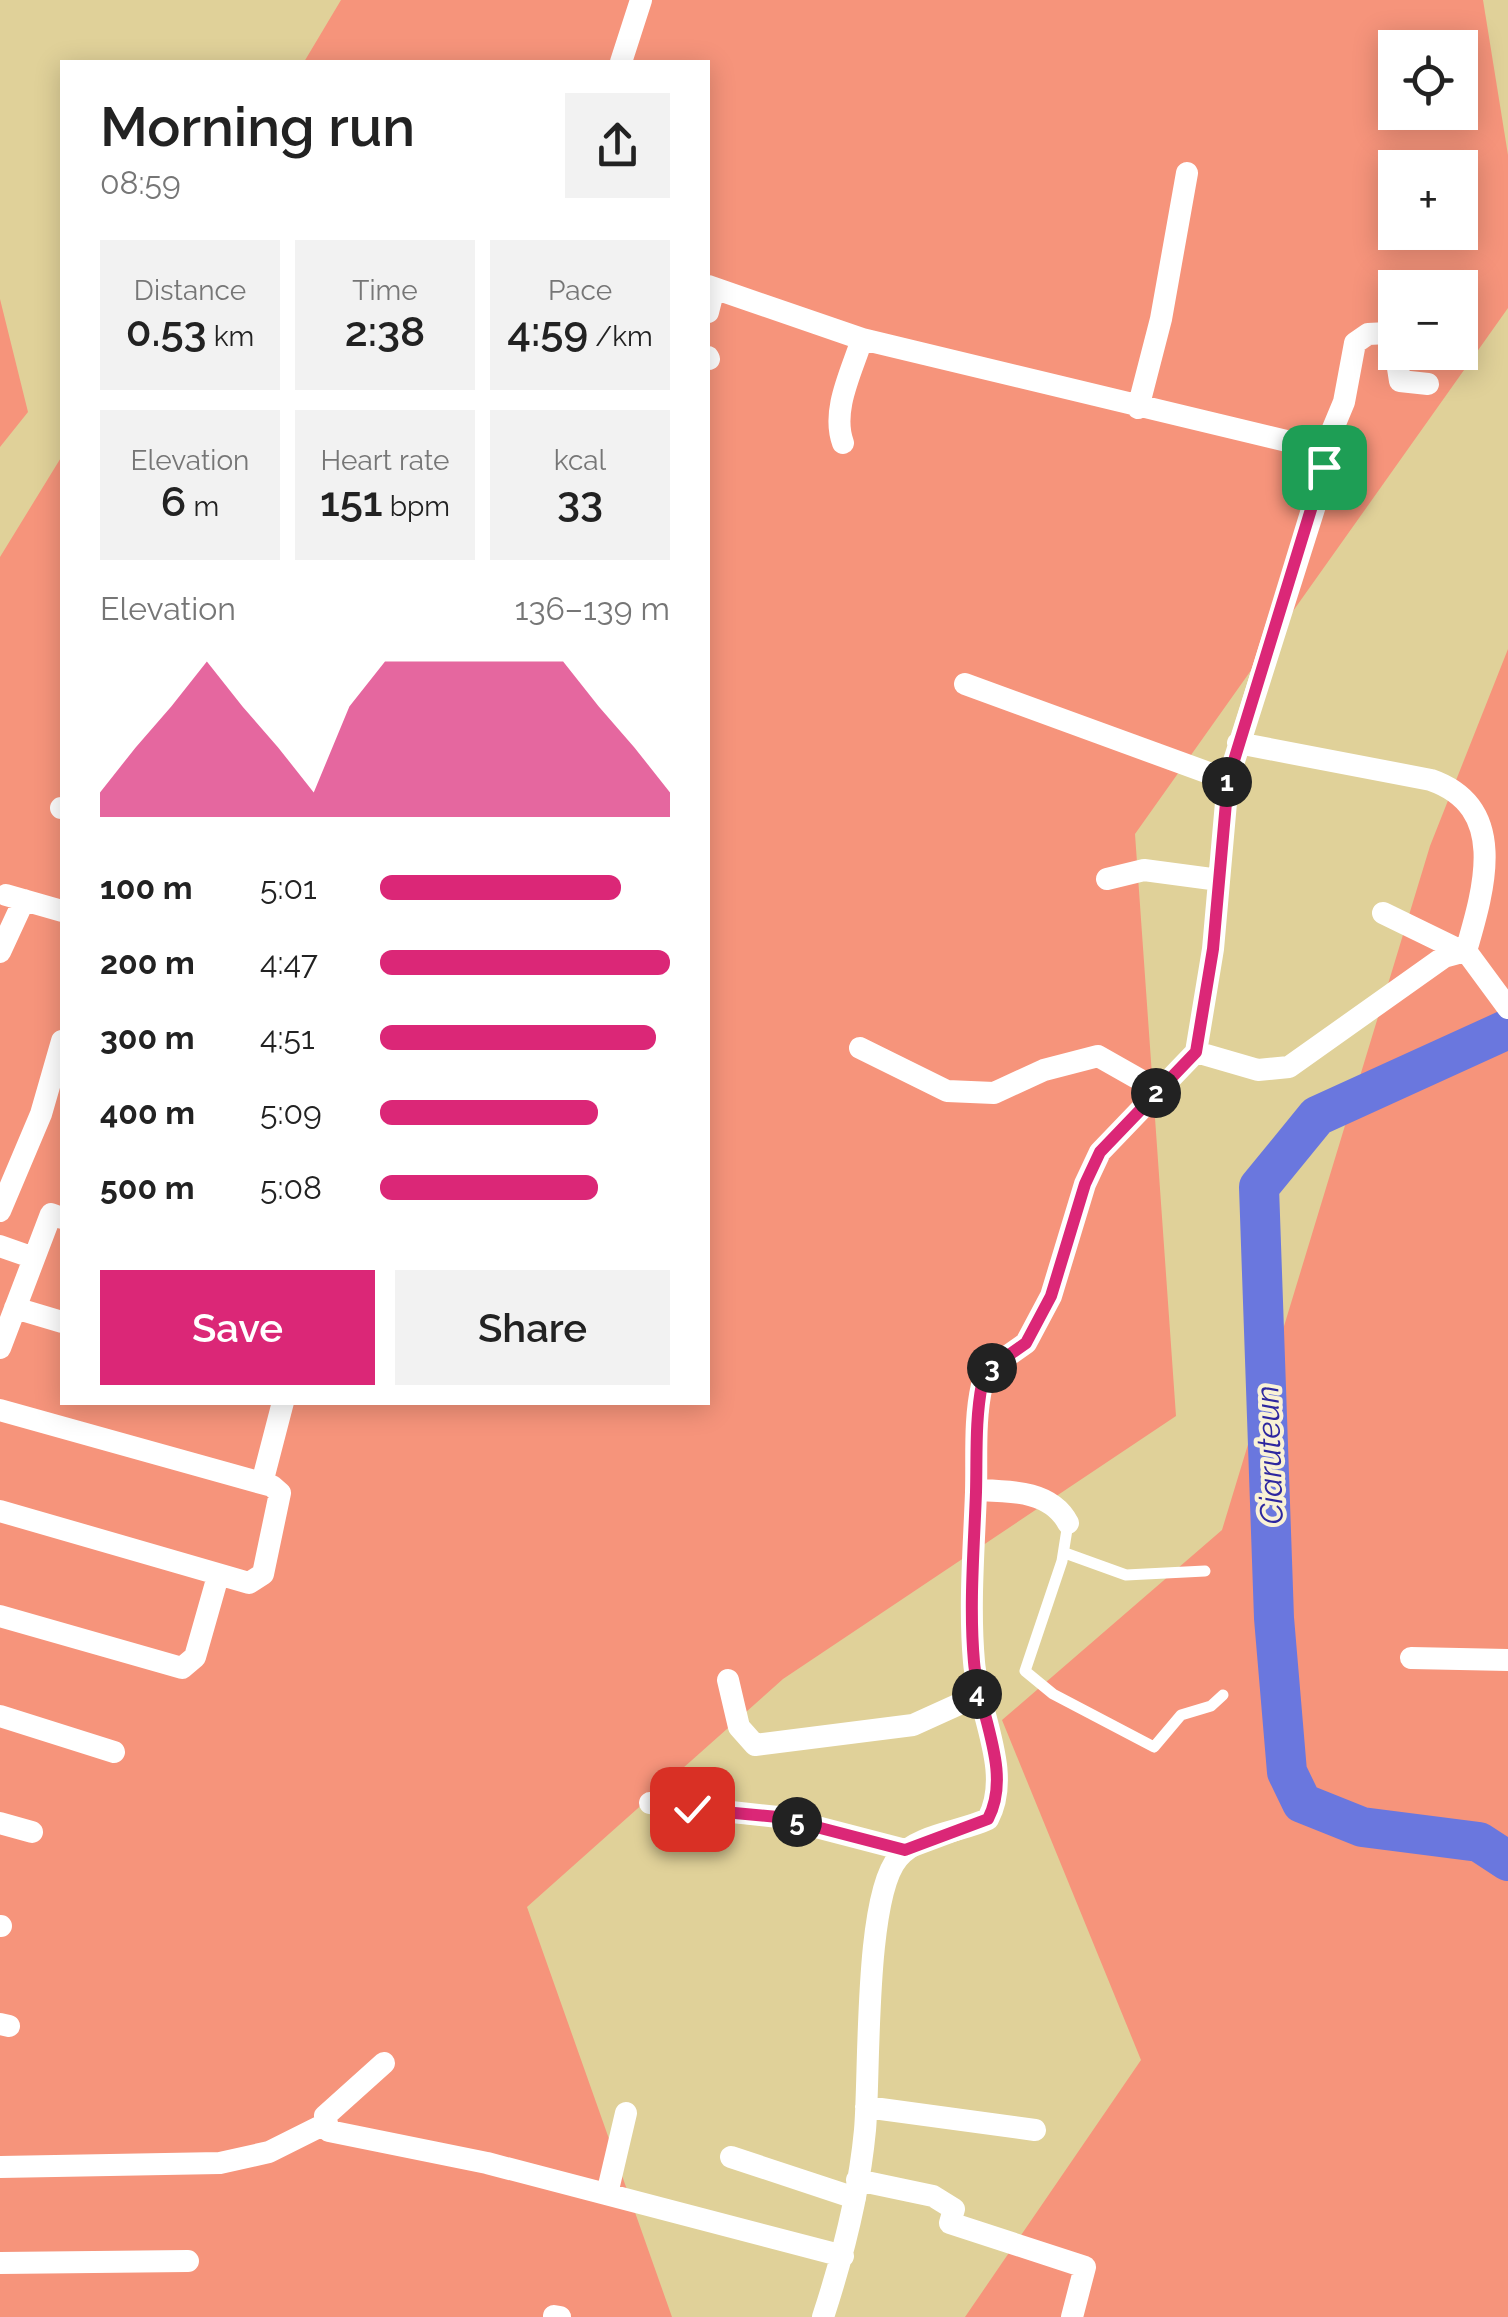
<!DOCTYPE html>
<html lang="en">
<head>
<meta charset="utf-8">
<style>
  body { margin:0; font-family:Raleway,sans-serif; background:#f2f2f2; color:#222; height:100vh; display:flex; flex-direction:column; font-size:38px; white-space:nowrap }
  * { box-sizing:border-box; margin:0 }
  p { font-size:32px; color:#767676 }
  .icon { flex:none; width:55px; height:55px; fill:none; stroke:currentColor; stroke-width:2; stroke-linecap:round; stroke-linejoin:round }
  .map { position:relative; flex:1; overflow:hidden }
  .details { position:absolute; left:60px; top:60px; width:650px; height:1345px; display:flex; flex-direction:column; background:#fff; border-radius:0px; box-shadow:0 5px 25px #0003 }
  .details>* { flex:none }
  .tools { position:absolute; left:1378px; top:30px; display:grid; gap:20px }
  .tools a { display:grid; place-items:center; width:100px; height:100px; border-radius:0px; background:#fff; box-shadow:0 5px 25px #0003; font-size:50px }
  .pin { position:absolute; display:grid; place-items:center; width:85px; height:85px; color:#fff; margin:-42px; border-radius:20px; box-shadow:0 5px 15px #0006 }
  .km { position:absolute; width:50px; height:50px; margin:-25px; border-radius:50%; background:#222; color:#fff; font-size:28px; line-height:50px; text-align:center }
  .round { display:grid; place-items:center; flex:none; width:105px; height:105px; border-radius:0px; background:#f2f2f2 }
  .summary { display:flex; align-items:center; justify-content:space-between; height:170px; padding:0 40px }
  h1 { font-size:55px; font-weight:600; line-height:75px }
  .metrics { display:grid; grid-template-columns:repeat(3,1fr); gap:15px; height:170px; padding:10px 40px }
  .metrics div { display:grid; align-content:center; border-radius:0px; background:#f2f2f2; text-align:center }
  .metrics b { font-size:42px; font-weight:600 }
  .metrics small { font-size:28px; font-weight:400 }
  .metrics p { font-size:28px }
  .chart { height:280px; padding:20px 40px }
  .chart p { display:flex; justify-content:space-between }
  .chart svg { width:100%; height:180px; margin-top:10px; fill:#db2777; opacity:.7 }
  .cta { display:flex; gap:20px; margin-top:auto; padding:20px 40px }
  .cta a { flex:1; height:115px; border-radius:0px; background:#db2777; color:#fff; font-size:40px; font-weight:600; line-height:115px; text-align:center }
  .cta a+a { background:#f2f2f2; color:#222 }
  ul { padding:0 40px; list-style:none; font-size:32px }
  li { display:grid; grid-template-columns:160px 120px 1fr; align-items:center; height:75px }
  li i { height:25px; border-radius:12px; background:#db2777 }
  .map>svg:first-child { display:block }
  .green { fill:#f6947b; fill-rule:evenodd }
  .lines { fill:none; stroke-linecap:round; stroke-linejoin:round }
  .river { stroke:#6a77de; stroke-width:40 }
  .lane { stroke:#fff; stroke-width:11 }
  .street { stroke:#fff; stroke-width:22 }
  .route-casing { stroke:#fff; stroke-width:20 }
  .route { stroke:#db2777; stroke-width:12 }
  .labels { text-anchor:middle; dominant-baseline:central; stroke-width:8; stroke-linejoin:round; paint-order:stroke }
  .water-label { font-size:32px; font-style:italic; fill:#2d279f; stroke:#f9f2d6 }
</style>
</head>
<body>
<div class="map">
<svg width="1508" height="2317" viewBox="0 0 1508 2317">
  <rect width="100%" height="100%" fill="#e0d199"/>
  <!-- green -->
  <path class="green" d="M341,0H1483L1508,155V308L1135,834L1176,1416L783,1679L527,1907L672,2317H0V557L62,456V1402H708V62H304ZM1395,48H1460V112H1395ZM1395,168H1460V232H1395ZM1395,288H1460V352H1395Z
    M0,299L28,412L0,447Z
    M1508,649V2317H965L1141,2060L1002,1720L1222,1530L1430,846Z"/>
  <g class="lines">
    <!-- river -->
    <path class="river" d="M1508,1029L1317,1116L1259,1187L1274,1618L1287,1772L1302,1803L1362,1827L1479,1842L1508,1861"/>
    <!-- lane -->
    <path class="lane" d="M1068,1523L1062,1561L1025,1671L1053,1694L1154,1747L1181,1715L1211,1706L1223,1695
      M1065,1553L1126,1575L1205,1571"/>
    <!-- street -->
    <path class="street" d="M621,62L641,0
      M708,286L862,339L1324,450L1319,493L1228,780L1213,949L1196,1052L1100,1152L1085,1184L1051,1296L1026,1343L992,1367L982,1385C974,1420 977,1456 976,1492C974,1548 969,1606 974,1662C978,1712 1013,1772 988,1819C961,1832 918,1834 898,1858C864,1898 870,2074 865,2130C859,2194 843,2256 823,2317
      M708,312L714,288
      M708,357L709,359
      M1138,408L1161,319L1187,173
      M843,443C831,410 852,371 862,339
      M1324,450L1344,402L1355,343L1368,334L1388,333L1394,342L1400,381L1428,384
      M965,684L1228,780
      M1238,743L1431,780C1508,807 1485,886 1466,951
      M61,808H62
      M1107,879L1144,870L1219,880
      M6,895L62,911
      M1383,913L1461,951
      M0,952L24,900
      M860,1048L947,1091L994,1093L1044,1070L1098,1056L1158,1090
      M1196,1052L1258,1070L1289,1067L1444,957L1466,951L1508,1008
      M0,1211L41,1114L62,1041
      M0,1246L34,1258
      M15,1308L62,1322
      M0,1348L51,1214L62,1218
      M0,1410L272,1486L280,1493L263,1574L249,1583L0,1511
      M262,1483L283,1402
      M976,1490C1009,1491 1051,1490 1068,1523
      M0,1616L182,1668L195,1657L218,1576
      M1411,1658L1508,1660
      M728,1680L739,1727L755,1745L913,1725L977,1696
      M0,1716L114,1752
      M650,1803L778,1817L905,1850
      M0,1823L32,1832
      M0,1926H1
      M0,2024L9,2026
      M384,2063L325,2116L329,2131L487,2163L843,2256
      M866,2107L1035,2130
      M731,2157L855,2198
      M0,2167L220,2163L269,2152L325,2124
      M857,2180L933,2196L954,2209L950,2223L1085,2267L1072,2317
      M607,2194L626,2113
      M0,2263L188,2261
      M554,2316L560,2317"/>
  </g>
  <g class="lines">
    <!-- route casing -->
    <g class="route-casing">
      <path id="route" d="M692,1809L778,1817L905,1850L988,1819C1013,1772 978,1712 974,1662C969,1606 974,1548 976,1492C977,1456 975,1420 982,1384L992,1367L1026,1343L1051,1296L1085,1184L1100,1152L1196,1052L1213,949L1228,780L1324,467"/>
    </g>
    <!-- route -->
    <use href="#route" class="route"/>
  </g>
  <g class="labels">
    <!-- water labels -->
    <g class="water-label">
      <text transform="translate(1269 1455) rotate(-92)">Ciaruteun</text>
    </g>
  </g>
</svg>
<div class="tools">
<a><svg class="icon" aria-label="locate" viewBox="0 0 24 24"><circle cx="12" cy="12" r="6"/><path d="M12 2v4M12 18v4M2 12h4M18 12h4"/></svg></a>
<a>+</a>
<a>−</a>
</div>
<div class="pin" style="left:1324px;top:467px;background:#1e9e55"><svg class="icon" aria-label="arrive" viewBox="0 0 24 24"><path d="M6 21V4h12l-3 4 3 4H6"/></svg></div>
<div class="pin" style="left:692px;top:1809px;background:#d93025"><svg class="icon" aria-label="check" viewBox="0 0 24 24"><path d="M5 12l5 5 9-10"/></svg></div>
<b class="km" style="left:1227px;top:782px">1</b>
<b class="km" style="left:1156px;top:1093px">2</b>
<b class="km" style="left:992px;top:1368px">3</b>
<b class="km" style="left:977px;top:1694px">4</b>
<b class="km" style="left:797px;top:1822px">5</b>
<section class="details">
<div class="summary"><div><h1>Morning run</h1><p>08:59</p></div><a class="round"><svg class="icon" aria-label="share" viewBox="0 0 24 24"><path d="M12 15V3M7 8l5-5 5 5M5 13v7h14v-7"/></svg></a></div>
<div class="metrics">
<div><p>Distance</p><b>0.53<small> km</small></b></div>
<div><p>Time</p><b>2:38</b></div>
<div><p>Pace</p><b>4:59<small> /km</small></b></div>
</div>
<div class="metrics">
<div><p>Elevation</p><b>6<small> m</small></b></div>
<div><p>Heart rate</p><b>151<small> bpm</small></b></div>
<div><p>kcal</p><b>33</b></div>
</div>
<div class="chart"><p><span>Elevation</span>136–139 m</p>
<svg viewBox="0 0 160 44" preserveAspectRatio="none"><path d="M0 44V38L10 27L20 17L30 6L40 17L50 27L60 38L70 17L80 6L90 6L100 6L110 6L120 6L130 6L140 17L150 27L160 38V44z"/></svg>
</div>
<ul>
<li><b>100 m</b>5:01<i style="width:83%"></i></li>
<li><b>200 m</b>4:47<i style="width:100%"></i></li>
<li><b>300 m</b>4:51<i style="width:95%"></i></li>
<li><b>400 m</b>5:09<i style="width:75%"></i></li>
<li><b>500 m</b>5:08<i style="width:75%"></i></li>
</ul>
<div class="cta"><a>Save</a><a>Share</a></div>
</section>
</div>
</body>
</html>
